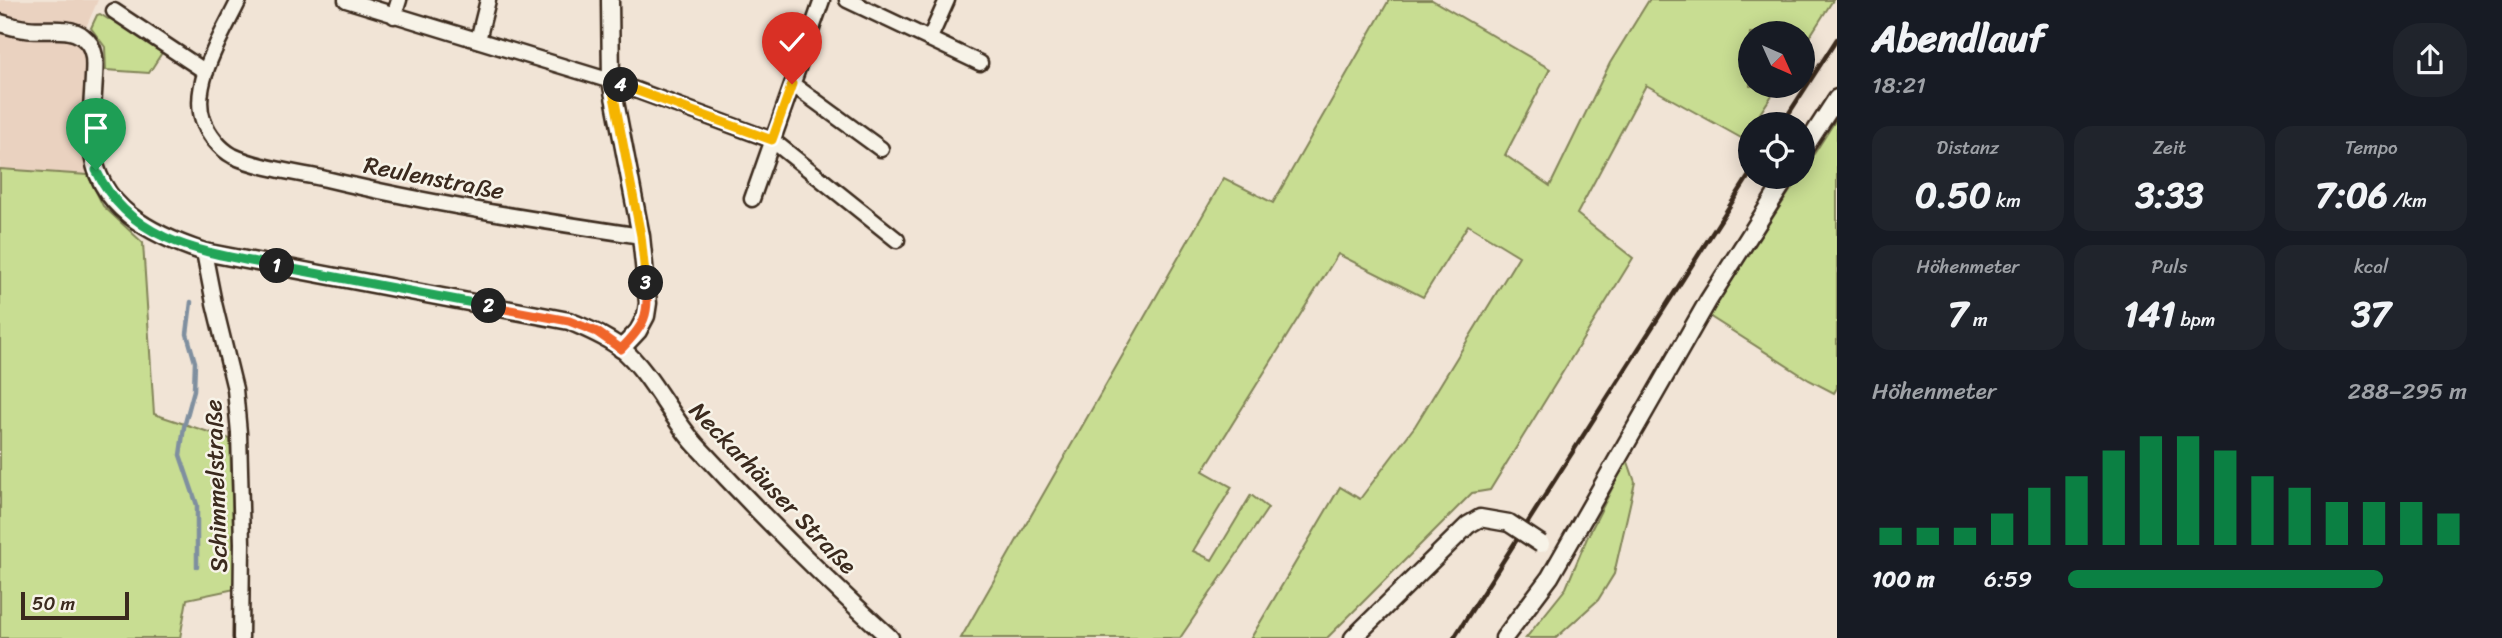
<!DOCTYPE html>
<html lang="de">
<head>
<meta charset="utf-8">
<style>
  body { margin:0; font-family:Sriracha,sans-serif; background:#20242c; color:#f1f3f6; height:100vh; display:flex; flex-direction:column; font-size:26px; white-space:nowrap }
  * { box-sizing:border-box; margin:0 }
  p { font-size:23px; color:#9ea1a6 }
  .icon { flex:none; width:38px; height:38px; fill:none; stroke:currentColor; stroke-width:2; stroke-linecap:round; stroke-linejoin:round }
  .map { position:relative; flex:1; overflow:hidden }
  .details { display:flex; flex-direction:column; background:#171b24; width:665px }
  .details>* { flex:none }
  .needle { width:46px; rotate:135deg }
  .buttons { position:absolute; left:1738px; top:21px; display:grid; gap:14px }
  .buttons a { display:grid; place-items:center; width:77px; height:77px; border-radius:50%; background:#171b24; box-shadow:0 4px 18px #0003; font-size:35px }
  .scale { position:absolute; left:21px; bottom:18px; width:108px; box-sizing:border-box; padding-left:7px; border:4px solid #3b2a1e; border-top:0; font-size:19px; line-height:24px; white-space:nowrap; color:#3b2a1e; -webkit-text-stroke:5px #f7f3e8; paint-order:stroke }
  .pin { position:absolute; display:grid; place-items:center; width:60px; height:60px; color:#fff; margin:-72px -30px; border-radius:50% 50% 50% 0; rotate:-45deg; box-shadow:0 0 7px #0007 }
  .pin .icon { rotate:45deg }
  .km { position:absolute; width:35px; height:35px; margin:-18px; border-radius:50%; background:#222; color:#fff; font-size:19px; line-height:35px; text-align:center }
  .round { display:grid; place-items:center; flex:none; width:74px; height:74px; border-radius:28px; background:#20242c }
  .overview { display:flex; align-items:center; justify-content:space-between; height:119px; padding:0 35px }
  h1 { font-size:38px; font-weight:700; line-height:52px }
  .stats { display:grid; grid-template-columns:repeat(3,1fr); gap:10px; height:119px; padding:7px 35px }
  .stats div { display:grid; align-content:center; border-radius:18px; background:#20242c; text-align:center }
  .stats b { font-size:35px; font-weight:700 }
  .stats small { font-size:19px; font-weight:400 }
  .stats p { font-size:19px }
  .chart { height:196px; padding:14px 35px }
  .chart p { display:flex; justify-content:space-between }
  .chart svg { width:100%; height:126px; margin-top:7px; stroke:#0b8043; stroke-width:6 }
  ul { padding:0 35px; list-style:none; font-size:23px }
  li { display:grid; grid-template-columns:112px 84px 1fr; align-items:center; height:52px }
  li i { height:18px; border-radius:9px; background:#0b8043 }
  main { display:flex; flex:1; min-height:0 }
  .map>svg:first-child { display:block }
  .built { fill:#ead2c0 }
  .green { fill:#c8dd92; stroke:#828458; stroke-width:2 }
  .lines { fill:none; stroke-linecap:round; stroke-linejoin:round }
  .stream { stroke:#7f8f9f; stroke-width:4.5 }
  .minor-casing { stroke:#3b2a1e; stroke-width:19 }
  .tertiary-casing { stroke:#3b2a1e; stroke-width:21 }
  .minor { stroke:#f7f3e8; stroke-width:14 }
  .tertiary { stroke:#f7f3e8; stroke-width:16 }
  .rail { stroke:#3b2a1e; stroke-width:4.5 }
  .tertiary-bridge-casing { stroke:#3b2a1e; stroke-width:21; stroke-linecap:butt }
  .tertiary-bridge { stroke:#f7f3e8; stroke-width:16 }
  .split-1-casing { stroke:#fff; stroke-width:14 }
  .split-2-casing { stroke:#fff; stroke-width:14 }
  .split-3-casing { stroke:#fff; stroke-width:14 }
  .split-4-casing { stroke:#fff; stroke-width:14 }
  .split-5-casing { stroke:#fff; stroke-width:14 }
  .split-1 { stroke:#22a559; stroke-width:9 }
  .split-2 { stroke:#22a559; stroke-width:9 }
  .split-3 { stroke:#f0652b; stroke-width:9 }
  .split-4 { stroke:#f5b400; stroke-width:9 }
  .split-5 { stroke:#f5b400; stroke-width:9 }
  .labels { text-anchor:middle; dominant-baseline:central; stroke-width:5; stroke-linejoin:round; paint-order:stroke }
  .street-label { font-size:24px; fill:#3b2a1e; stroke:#f7f3e8 }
</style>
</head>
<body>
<main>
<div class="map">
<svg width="1837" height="638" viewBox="0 0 1837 638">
  <rect width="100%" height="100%" fill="#f1e4d6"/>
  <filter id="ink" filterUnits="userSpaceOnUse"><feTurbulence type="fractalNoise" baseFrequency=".0143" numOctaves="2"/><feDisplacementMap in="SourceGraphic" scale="14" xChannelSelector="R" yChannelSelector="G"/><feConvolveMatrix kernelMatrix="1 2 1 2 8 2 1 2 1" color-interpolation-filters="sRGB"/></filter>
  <g filter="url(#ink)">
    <!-- built -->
    <path class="built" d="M0,0H98L79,43L86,50L88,60L84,133L88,175L0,169Z"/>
    <!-- green -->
    <path class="green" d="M1389,0H1432L1550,69L1505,155L1550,186L1610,63L1649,0H1833L1803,47L1802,33H1750V86H1778L1753,124H1750V128L1743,139L1646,85L1577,214L1633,258L1490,490L1472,493L1327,638H1251L1340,487L1360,499L1415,426L1519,256L1468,225L1423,297L1338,254L1203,471L1232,487L1193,551L1212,560L1251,495L1268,508L1180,638H961L1224,178L1273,203Z
      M100,14L108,19L113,18L163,51L149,73L106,70L105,47L91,28L97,15Z
      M1837,118V388L1834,393L1809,380L1709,316L1799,177H1802L1803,171Z
      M0,169L88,175L103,206L143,243L154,414L230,439L235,589L187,599L180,638H0Z
      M1627,459L1635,482L1614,574L1598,600L1556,638H1526L1566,588L1587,538Z"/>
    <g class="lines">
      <!-- stream -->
      <path class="stream" d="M191,302L187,334L195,362L194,390L184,427L180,455L197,505V567"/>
      <!-- minor casing -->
      <g class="minor-casing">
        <path id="minor" d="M239,0C224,32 190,84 203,120C208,134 220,149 233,156C259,168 298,173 326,179C430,204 536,220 641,236
          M346,0L611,81L772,140L897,240
          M847,0L980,63
          M114,11L206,72
          M394,16L399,0
          M930,38L947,0
          M478,40L488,0
          M792,84L881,149
          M752,199L822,0
          M204,252L214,303L235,389L239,433L242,543L241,638"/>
      </g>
      <!-- tertiary casing -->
      <g class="tertiary-casing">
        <path id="tertiary" d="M610,0L611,81L641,236L648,303L646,316L638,331L621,349
          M0,23C8,25 17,28 26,29C43,32 69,25 83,37C96,47 95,62 94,77C93,99 90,123 92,146C96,208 153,235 204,252L569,321C587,329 605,336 621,348C652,374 669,415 696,445C758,512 823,577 890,638
          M1802,152L1837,98
          M1353,638L1468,525L1480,518L1509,523
          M1504,638L1550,577L1708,301L1787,177"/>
      </g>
      <!-- minor -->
      <use href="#minor" class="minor"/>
      <!-- tertiary -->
      <use href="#tertiary" class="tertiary"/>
      <!-- rail -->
      <path class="rail" d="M1782,124L1837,39
        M1454,638L1750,174"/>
      <!-- tertiary-bridge casing -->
      <g class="tertiary-bridge-casing">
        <path id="tertiary-bridge" d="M1509,523L1541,544"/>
      </g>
      <!-- tertiary-bridge -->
      <use href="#tertiary-bridge" class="tertiary-bridge"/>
    </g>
  </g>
  <g class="lines" filter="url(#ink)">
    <!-- split-1 casing -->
    <g class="split-1-casing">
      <path id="split-1" d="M96,170C131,244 205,252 277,266"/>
    </g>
    <!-- split-2 casing -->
    <g class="split-2-casing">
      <path id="split-2" d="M277,266L489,306"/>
    </g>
    <!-- split-3 casing -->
    <g class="split-3-casing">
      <path id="split-3" d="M489,306L569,321L597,332L621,349C644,326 650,315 646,283"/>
    </g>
    <!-- split-4 casing -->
    <g class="split-4-casing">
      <path id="split-4" d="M621,85L611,81L641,236L646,283"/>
    </g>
    <!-- split-5 casing -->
    <g class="split-5-casing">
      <path id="split-5" d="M621,85L772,140L792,84"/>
    </g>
    <!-- split-1 -->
    <use href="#split-1" class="split-1"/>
    <!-- split-2 -->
    <use href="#split-2" class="split-2"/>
    <!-- split-3 -->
    <use href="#split-3" class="split-3"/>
    <!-- split-4 -->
    <use href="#split-4" class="split-4"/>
    <!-- split-5 -->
    <use href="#split-5" class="split-5"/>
  </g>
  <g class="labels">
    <!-- street labels -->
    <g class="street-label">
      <text transform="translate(434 178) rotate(11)">Reulenstraße</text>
      <text transform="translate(216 486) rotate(-92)">Schimmelstraße</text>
      <text transform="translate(773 488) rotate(46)">Neckarhäuser Straße</text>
    </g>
  </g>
</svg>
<div class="buttons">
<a><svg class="needle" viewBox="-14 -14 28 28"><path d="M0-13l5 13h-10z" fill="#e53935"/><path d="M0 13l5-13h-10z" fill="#9ea1a6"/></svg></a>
<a><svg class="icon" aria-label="locate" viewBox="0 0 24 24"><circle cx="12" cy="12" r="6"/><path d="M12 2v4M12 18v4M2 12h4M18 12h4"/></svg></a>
</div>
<div class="scale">50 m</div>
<div class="pin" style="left:96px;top:170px;background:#1e9e55"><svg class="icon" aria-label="arrive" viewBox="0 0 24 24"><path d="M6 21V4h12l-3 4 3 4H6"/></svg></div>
<div class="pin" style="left:792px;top:84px;background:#d93025"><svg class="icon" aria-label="check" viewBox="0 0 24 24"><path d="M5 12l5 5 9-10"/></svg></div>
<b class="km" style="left:277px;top:266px">1</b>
<b class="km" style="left:489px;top:306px">2</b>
<b class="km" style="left:646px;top:283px">3</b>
<b class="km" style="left:621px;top:85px">4</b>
</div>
<section class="details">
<div class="overview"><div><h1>Abendlauf</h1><p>18:21</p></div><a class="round"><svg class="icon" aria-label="share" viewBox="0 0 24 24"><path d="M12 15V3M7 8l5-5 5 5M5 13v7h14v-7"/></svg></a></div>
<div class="stats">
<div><p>Distanz</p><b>0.50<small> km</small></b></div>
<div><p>Zeit</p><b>3:33</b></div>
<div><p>Tempo</p><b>7:06<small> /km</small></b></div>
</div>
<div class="stats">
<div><p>Höhenmeter</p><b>7<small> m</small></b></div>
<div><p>Puls</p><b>141<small> bpm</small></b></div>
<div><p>kcal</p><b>37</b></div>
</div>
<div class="chart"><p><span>Höhenmeter</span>288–295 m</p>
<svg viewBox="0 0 160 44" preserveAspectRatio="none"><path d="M5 44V38M15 44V38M25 44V38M35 44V33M45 44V24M55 44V20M65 44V11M75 44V6M85 44V6M95 44V11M105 44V20M115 44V24M125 44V29M135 44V29M145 44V29M155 44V33"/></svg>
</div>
<ul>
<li><b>100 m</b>6:59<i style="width:79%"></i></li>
</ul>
</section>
</main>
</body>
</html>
